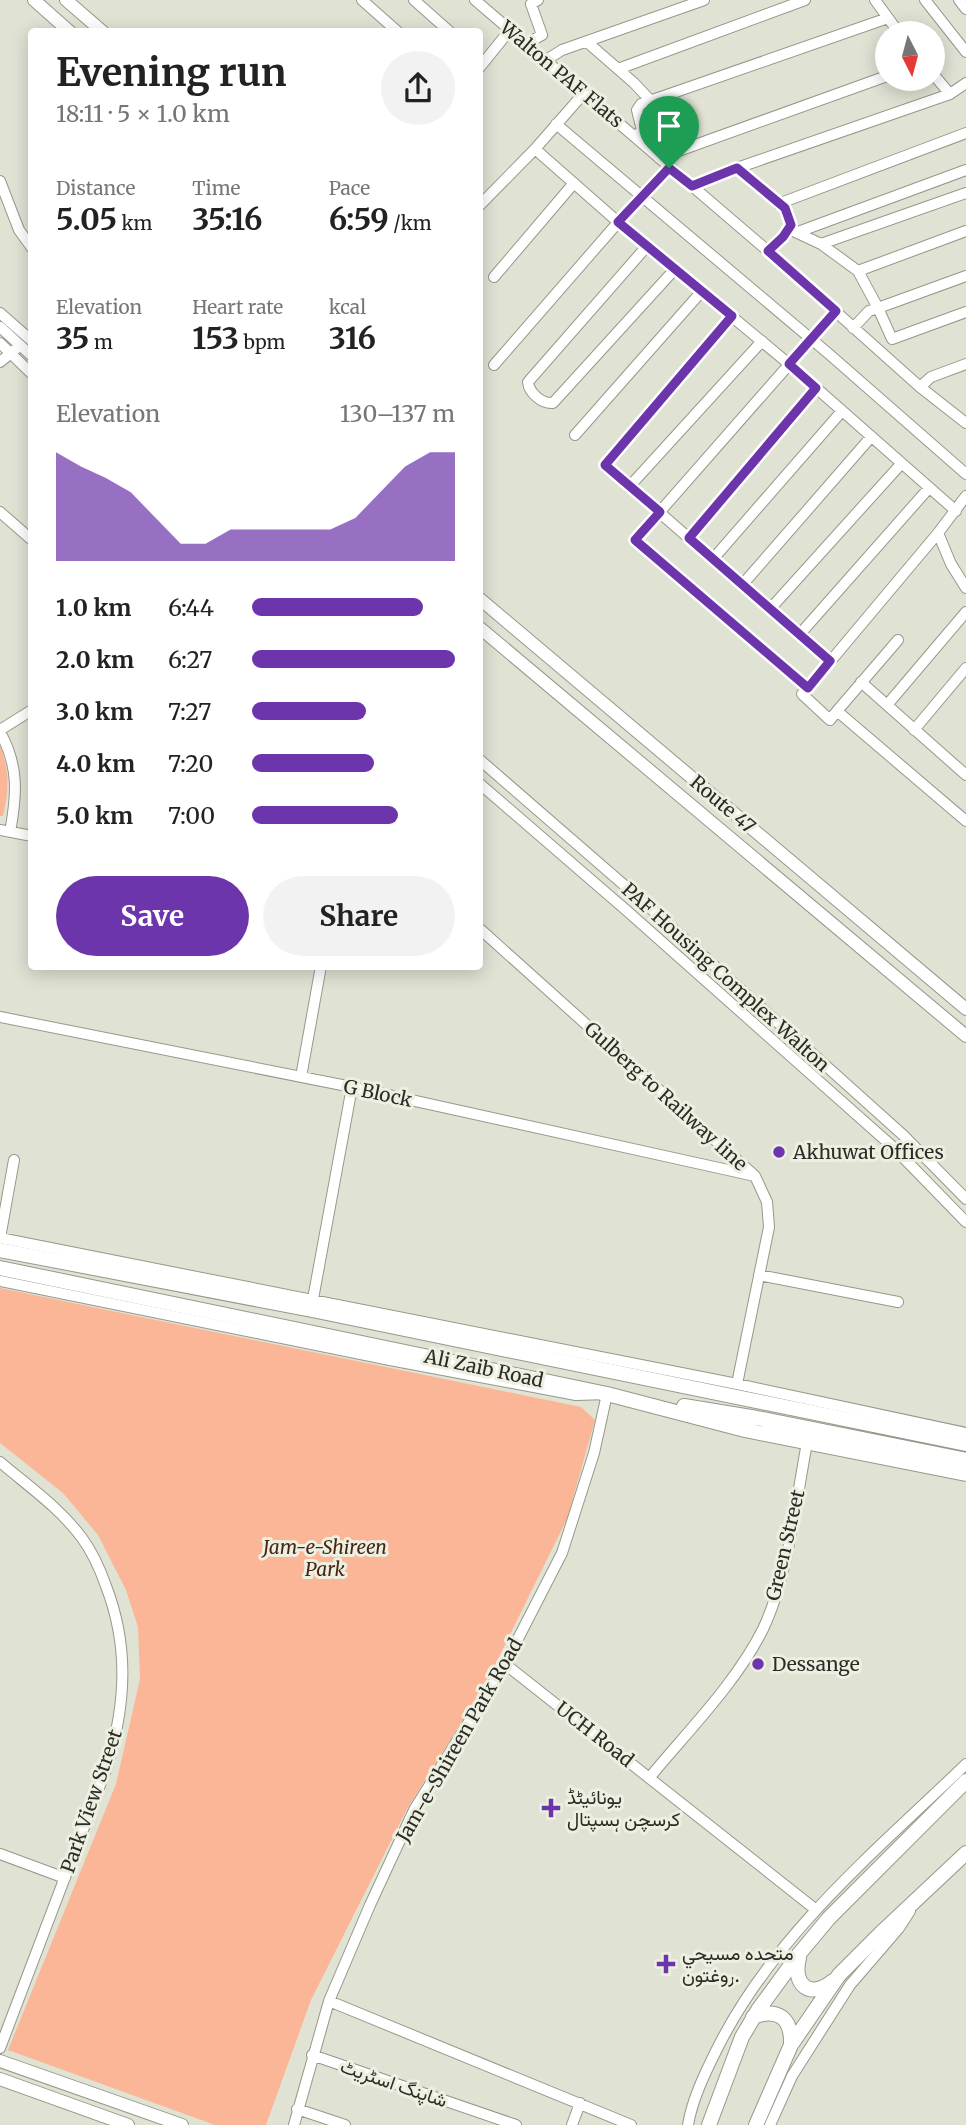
<!DOCTYPE html>
<html lang="en">
<head>
<meta charset="utf-8">
<style>
  body { margin:0; font-family:Merriweather,Vazirmatn,serif; background:#f2f2f2; color:#222; height:100vh; display:flex; flex-direction:column; font-size:26px; white-space:nowrap }
  * { box-sizing:border-box; margin:0 }
  p { font-size:23px; color:#767676 }
  .icon { flex:none; width:38px; height:38px; fill:none; stroke:currentColor; stroke-width:2; stroke-linecap:round; stroke-linejoin:round }
  .map { position:relative; flex:1; overflow:hidden }
  .drawer { position:absolute; left:28px; top:28px; width:455px; height:942px; display:flex; flex-direction:column; background:#fff; border-radius:7px; box-shadow:0 4px 18px #0003 }
  .drawer>* { flex:none }
  .needle { width:46px; rotate:174deg }
  .controls { position:absolute; left:875px; top:21px; display:grid; gap:14px }
  .controls a { display:grid; place-items:center; width:70px; height:70px; border-radius:50%; background:#fff; box-shadow:0 4px 18px #0003; font-size:35px }
  .pin { position:absolute; display:grid; place-items:center; width:60px; height:60px; color:#fff; margin:-72px -30px; border-radius:50% 50% 50% 0; rotate:-45deg; box-shadow:0 0 7px #0007 }
  .pin .icon { rotate:45deg }
  .round { display:grid; place-items:center; flex:none; width:74px; height:74px; border-radius:37px; background:#f2f2f2 }
  .headline { display:flex; align-items:center; justify-content:space-between; height:119px; padding:0 28px }
  h1 { font-size:38px; font-weight:700; line-height:52px }
  .stats { display:grid; grid-template-columns:repeat(3,1fr); gap:10px; height:119px; padding:7px 28px }
  .stats div { display:grid; align-content:center }
  .stats b { font-size:30px; font-weight:700 }
  .stats small { font-size:19px; font-weight:400 }
  .stats p { font-size:19px }
  .chart { height:196px; padding:14px 28px }
  .chart p { display:flex; justify-content:space-between }
  .chart svg { width:100%; height:126px; margin-top:7px; fill:#6d35ab; opacity:.7 }
  .cta { display:flex; gap:14px; margin-top:auto; padding:14px 28px }
  .cta a { flex:1; height:80px; border-radius:42px; background:#6d35ab; color:#fff; font-size:28px; font-weight:700; line-height:80px; text-align:center }
  .cta a+a { background:#f2f2f2; color:#222 }
  ul { padding:0 28px; list-style:none; font-size:23px }
  li { display:grid; grid-template-columns:112px 84px 1fr; align-items:center; height:52px }
  li i { height:18px; border-radius:9px; background:#6d35ab }
  .map>svg:first-child { display:block }
  .green { fill:#fab696 }
  .lines { fill:none; stroke-linecap:round; stroke-linejoin:round }
  .minor-casing { stroke:#96988a; stroke-width:12 }
  .tertiary-casing { stroke:#96988a; stroke-width:14 }
  .secondary-casing { stroke:#96988a; stroke-width:16 }
  .minor { stroke:#fff; stroke-width:10 }
  .tertiary { stroke:#fff; stroke-width:12 }
  .secondary { stroke:#fff; stroke-width:14 }
  .route-casing { stroke:#fff; stroke-width:14 }
  .route { stroke:#6d35ab; stroke-width:9 }
  .poi-dot { fill:#6d35ab; stroke:#edf0e1; stroke-width:2.5 }
  .labels { text-anchor:middle; dominant-baseline:central; stroke-width:6; stroke-linejoin:round; paint-order:stroke }
  .street-label { font-size:19px; fill:#2b2c26; stroke:#edf0e1 }
  .poi-label { font-size:19px; fill:#2b2c26; stroke:#edf0e1; text-anchor:start }
  .park-label { font-size:19px; font-style:italic; fill:#492412; stroke:#edf0e1 }
</style>
</head>
<body>
<div class="map">
<svg width="966" height="2125" viewBox="0 0 966 2125">
  <rect width="100%" height="100%" fill="#e0e2d4"/>
  <!-- green -->
  <path class="green" d="M0,746C10,772 9,790 3,816H0Z
    M0,1288L581,1407L595,1420L567,1519L487,1681L407,1809L311,2000L266,2125H215L8,2050L116,1784L140,1679L138,1627L126,1590L98,1535L63,1493L0,1443Z"/>
  <g class="lines">
    <!-- minor casing -->
    <g class="minor-casing">
      <path id="minor" d="M362,0L398,32
        M414,0L450,32
        M475,0L768,251L920,387L966,423
        M875,0L899,33
        M925,0L966,52
        M959,0L966,9
        M587,42L634,83L651,101
        M526,44L542,35L531,4L538,0
        M546,60L562,50L704,0
        M480,67L509,31
        M618,69L805,0
        M933,74L950,94
        M556,124L829,354L966,474
        M636,136L642,130L637,110L641,104L888,18
        M535,149L618,222L789,364L956,511
        M659,158L887,76
        M737,168L785,208L791,225L783,237L768,251
        M0,181L19,230L32,248
        M692,186L737,168L950,94L966,83
        M778,204L966,133
        M480,205L535,149L584,93
        M789,229L821,244L966,193
        M798,232L966,170
        M821,244L858,271L878,308L869,311L853,328
        M647,246L528,382C529,393 542,404 553,403L675,269
        M858,271L966,231
        M966,276L878,308L892,339L966,312
        M494,277L574,183
        M836,311L635,540L808,688L802,694L830,720L837,711L966,821
        M0,313L32,341
        M732,316L605,465L830,661
        M0,327L32,356
        M0,343L32,374
        M0,362L17,348
        M494,365L641,196L669,168
        M920,387L931,377L966,364
        M575,435L702,291
        M629,487L762,341
        M0,512L32,540
        M938,533L951,564L966,588
        M689,538L816,388
        M713,559L842,411
        M743,584L871,437
        M771,608L901,464
        M800,634L929,488
        M861,682L966,775
        M808,688L938,533L966,496
        M887,705L966,612
        M837,711L898,640
        M0,730L32,710
        M914,730L966,668
        M0,732C19,766 17,795 10,832
        M480,760L639,898L903,1135L966,1199
        M480,784L626,910L893,1147L966,1222
        M0,830L32,836
        M480,929L755,1176L767,1202L769,1227L737,1384
        M0,1017L352,1087L755,1176
        M301,1077L321,966
        M0,1238L737,1384L966,1433
        M0,1238L14,1160
        M759,1275L898,1302
        M0,1281L390,1360L576,1395L607,1394L594,1453L562,1553L505,1664L414,1810L370,1905L329,2001L294,2125
        M313,1299L352,1087
        M0,1462C28,1486 60,1508 82,1538C93,1553 100,1569 106,1586C129,1646 126,1702 108,1764L0,2048
        M505,1664L815,1909
        M650,1777C687,1732 737,1682 763,1629C788,1577 796,1500 807,1443
        M0,1854L65,1878
        M329,2001L631,2125
        M312,2055L516,2125
        M297,2109L345,2125
        M572,2125L580,2103
        M688,2125C692,2100 705,2073 716,2051C773,1935 875,1852 966,1764
        M770,2125L792,2076L850,1985L899,1928L910,1911"/>
    </g>
    <!-- tertiary casing -->
    <g class="tertiary-casing">
      <path id="tertiary" d="M34,0L70,32
        M66,0L103,32
        M480,599L966,1009
        M480,628L966,1036
        M0,2061L182,2125
        M0,2079L128,2125"/>
    </g>
    <!-- secondary casing -->
    <g class="secondary-casing">
      <path id="secondary" d="M0,1250L312,1310L966,1444
        M0,1268L607,1394L745,1430L966,1474
        M684,1406L757,1418L966,1460
        M799,1958C792,1985 810,2000 833,1981
        M753,2017C779,2007 792,2019 791,2045
        M709,2125L742,2037L758,2010L799,1954L829,1918L966,1781
        M756,2125L791,2045L839,1975L884,1930L966,1853"/>
    </g>
    <!-- minor -->
    <use href="#minor" class="minor"/>
    <!-- tertiary -->
    <use href="#tertiary" class="tertiary"/>
    <!-- secondary -->
    <use href="#secondary" class="secondary"/>
  </g>
  <g class="lines">
    <!-- route casing -->
    <g class="route-casing">
      <path id="route" d="M669,168L692,186L737,168L785,208L791,225L783,237L768,251L836,311L789,364L816,388L689,538L830,661L808,688L635,540L660,512L605,465L732,316L618,222Z"/>
    </g>
    <!-- route -->
    <use href="#route" class="route"/>
  </g>
  <!-- markers -->
  <g class="poi-dot">
    <circle cx="779" cy="1152" r="7"/>
    <circle cx="758" cy="1664" r="7"/>
    <path d="M547.5 1797.5h7v7h7v7h-7v7h-7v-7h-7v-7h7z"/>
    <path d="M662.5 1953.5h7v7h7v7h-7v7h-7v-7h-7v-7h7z"/>
  </g>
  <g class="labels">
    <!-- street labels -->
    <g class="street-label">
      <text transform="translate(562 74) rotate(40)">Walton PAF Flats</text>
      <text transform="translate(723 804) rotate(40)">Route 47</text>
      <text transform="translate(726 977) rotate(42)">PAF Housing Complex Walton</text>
      <text transform="translate(378 1093) rotate(12)">G Block</text>
      <text transform="translate(666 1096) rotate(42)">Gulberg to Railway line</text>
      <text transform="translate(484 1368) rotate(12)">Ali Zaib Road</text>
      <text transform="translate(785 1545) rotate(-77)">Green Street</text>
      <text transform="translate(595 1734) rotate(38)">UCH Road</text>
      <text transform="translate(459 1740) rotate(-60)">Jam-e-Shireen Park Road</text>
      <text transform="translate(91 1801) rotate(-71)">Park View Street</text>
      <text transform="translate(394 2083) rotate(19)">شاپنگ اسٹریٹ</text>
    </g>
    <!-- poi labels -->
    <g class="poi-label">
      <text x="793" y="1152">Akhuwat Offices</text>
      <text x="772" y="1664">Dessange</text>
      <text x="567" y="1797">یونائیٹڈ<tspan x="567" dy="22">کرسچن ہسپتال</tspan></text>
      <text x="682" y="1953">متحده مسیحي<tspan x="682" dy="22">روغتون.</tspan></text>
    </g>
    <!-- park labels -->
    <g class="park-label">
      <text x="325" y="1547">Jam-e-Shireen<tspan x="325" dy="22">Park</tspan></text>
    </g>
  </g>
</svg>
<div class="controls">
<a><svg class="needle" viewBox="-14 -14 28 28"><path d="M0-13l5 13h-10z" fill="#e53935"/><path d="M0 13l5-13h-10z" fill="#767676"/></svg></a>
</div>
<div class="pin" style="left:669px;top:168px;background:#1e9e55"><svg class="icon" aria-label="arrive" viewBox="0 0 24 24"><path d="M6 21V4h12l-3 4 3 4H6"/></svg></div>
<section class="drawer">
<div class="headline"><div><h1>Evening run</h1><p>18:11 · 5 × 1.0 km</p></div><a class="round"><svg class="icon" aria-label="share" viewBox="0 0 24 24"><path d="M12 15V3M7 8l5-5 5 5M5 13v7h14v-7"/></svg></a></div>
<div class="stats">
<div><p>Distance</p><b>5.05<small> km</small></b></div>
<div><p>Time</p><b>35:16</b></div>
<div><p>Pace</p><b>6:59<small> /km</small></b></div>
</div>
<div class="stats">
<div><p>Elevation</p><b>35<small> m</small></b></div>
<div><p>Heart rate</p><b>153<small> bpm</small></b></div>
<div><p>kcal</p><b>316</b></div>
</div>
<div class="chart"><p><span>Elevation</span>130–137 m</p>
<svg viewBox="0 0 160 44" preserveAspectRatio="none"><path d="M0 44V6L10 11L20 15L30 20L40 29L50 38L60 38L70 33L80 33L90 33L100 33L110 33L120 29L130 20L140 11L150 6L160 6V44z"/></svg>
</div>
<ul>
<li><b>1.0 km</b>6:44<i style="width:84%"></i></li>
<li><b>2.0 km</b>6:27<i style="width:100%"></i></li>
<li><b>3.0 km</b>7:27<i style="width:56%"></i></li>
<li><b>4.0 km</b>7:20<i style="width:60%"></i></li>
<li><b>5.0 km</b>7:00<i style="width:72%"></i></li>
</ul>
<div class="cta"><a>Save</a><a>Share</a></div>
</section>
</div>
</body>
</html>
